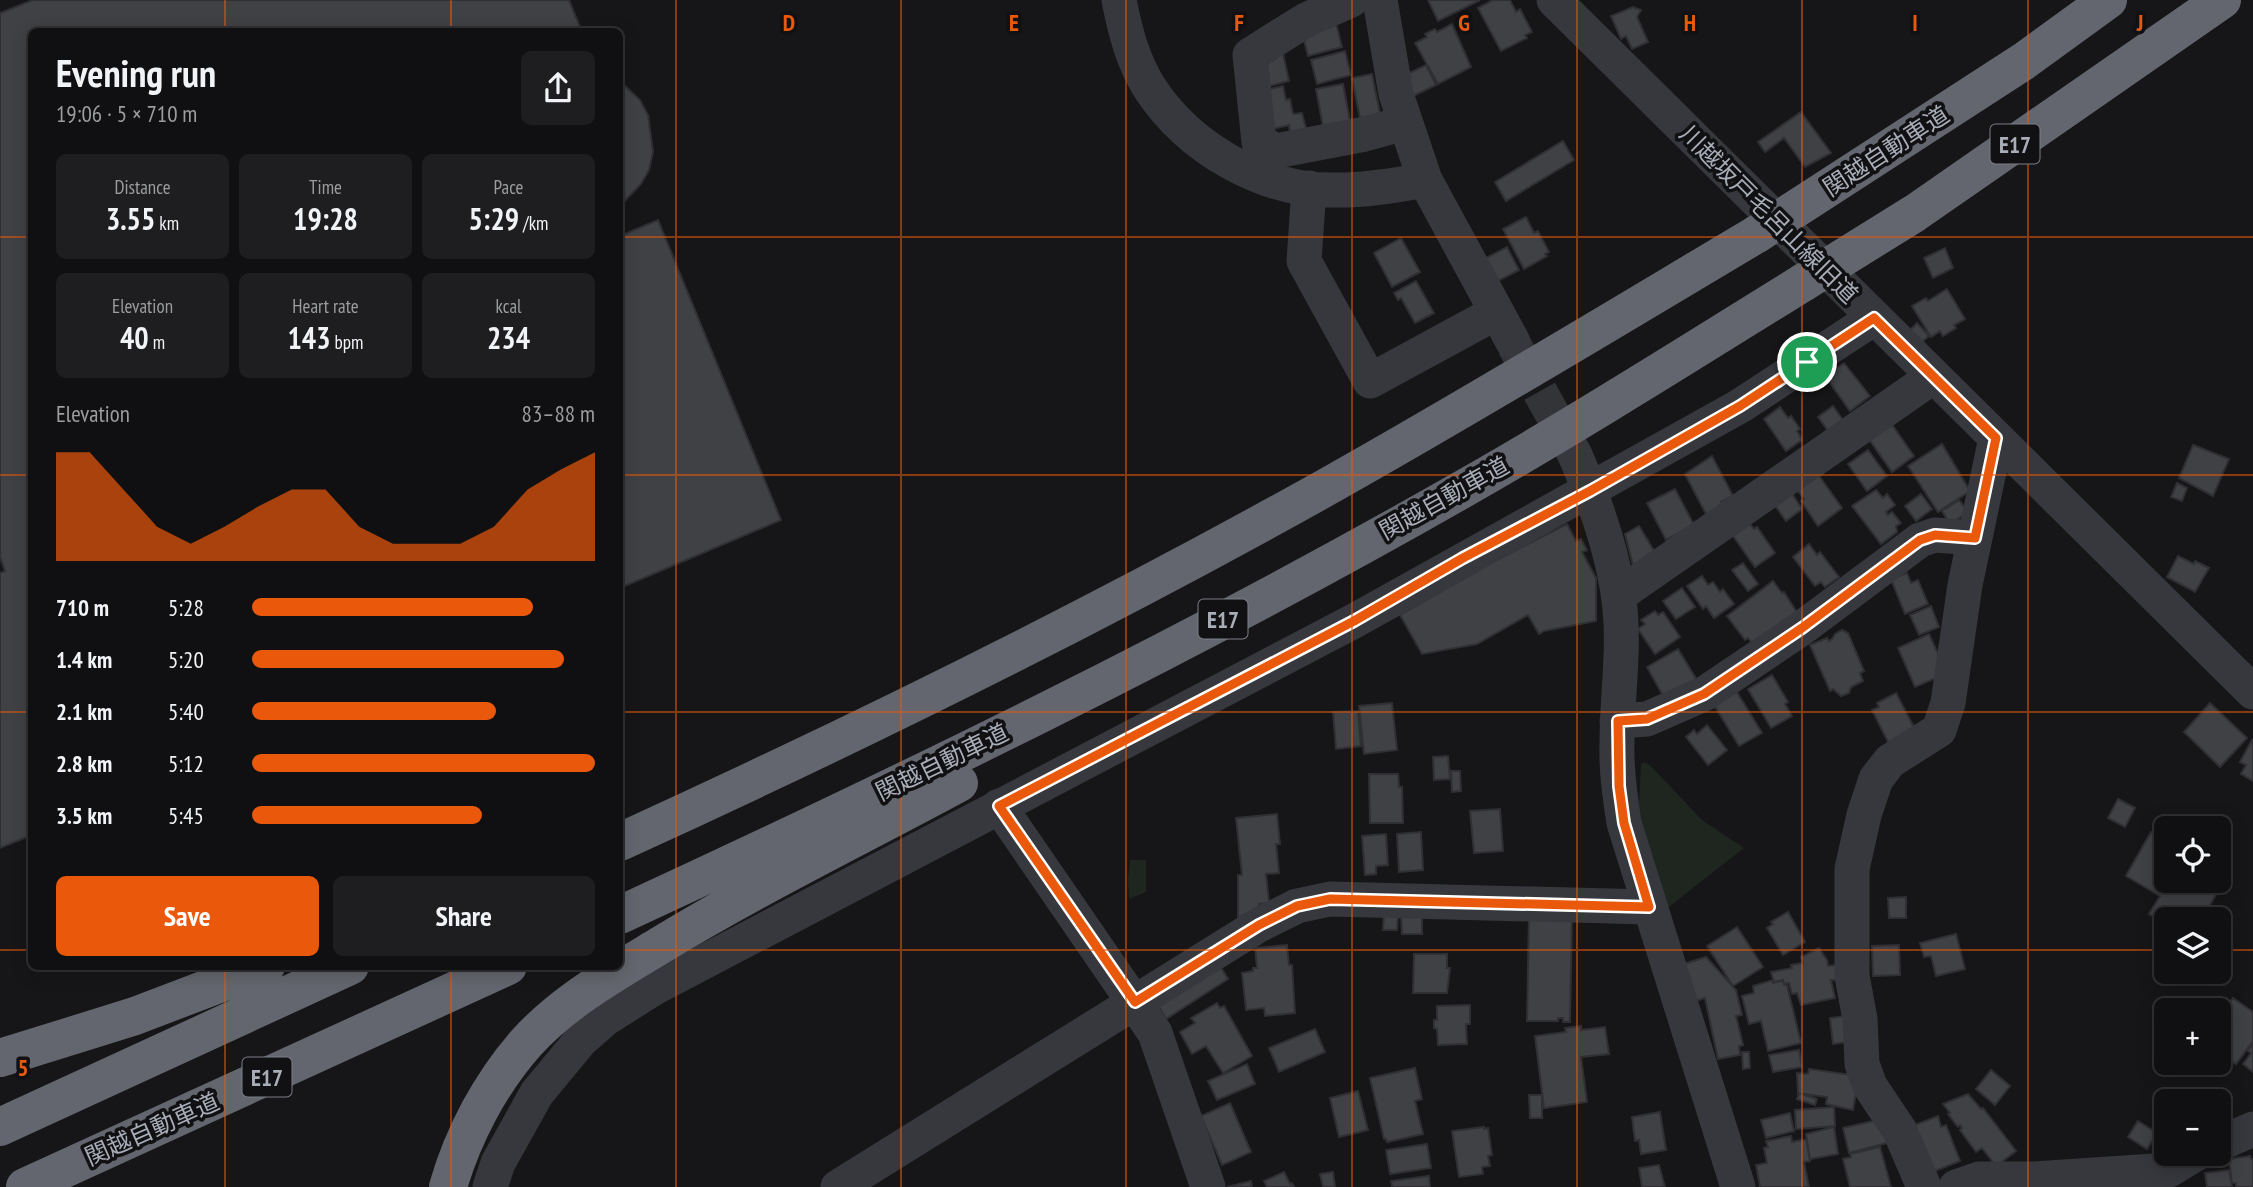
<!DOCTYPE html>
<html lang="en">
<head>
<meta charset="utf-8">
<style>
  body { margin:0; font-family:"PT Sans Narrow","Noto Sans JP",sans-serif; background:#1e1e20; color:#f1f3f6; height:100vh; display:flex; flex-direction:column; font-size:26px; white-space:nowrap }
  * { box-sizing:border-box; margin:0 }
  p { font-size:23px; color:#9c9d9f }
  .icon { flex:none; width:38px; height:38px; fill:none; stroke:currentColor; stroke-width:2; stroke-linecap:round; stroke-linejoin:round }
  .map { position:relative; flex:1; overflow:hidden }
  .panel { position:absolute; left:28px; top:28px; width:595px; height:942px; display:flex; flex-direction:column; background:#101012; border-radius:10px; box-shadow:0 4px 18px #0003,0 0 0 2px #303032 }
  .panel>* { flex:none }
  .fabs { position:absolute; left:2154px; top:816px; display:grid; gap:14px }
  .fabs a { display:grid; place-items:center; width:77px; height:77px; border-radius:10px; background:#101012; box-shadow:0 4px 18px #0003,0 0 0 2px #303032; font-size:35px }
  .pin { position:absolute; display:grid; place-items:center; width:60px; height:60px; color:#fff; margin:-30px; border:4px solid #fff; border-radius:50%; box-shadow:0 2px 7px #0007 }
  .round { display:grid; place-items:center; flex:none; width:74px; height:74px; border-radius:10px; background:#1e1e20 }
  .summary { display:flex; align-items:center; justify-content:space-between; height:119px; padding:0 28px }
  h1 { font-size:38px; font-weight:800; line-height:52px }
  .figures { display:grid; grid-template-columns:repeat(3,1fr); gap:10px; height:119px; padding:7px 28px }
  .figures div { display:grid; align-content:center; border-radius:10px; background:#1e1e20; text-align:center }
  .figures b { font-size:30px; font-weight:800 }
  .figures small { font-size:19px; font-weight:400 }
  .figures p { font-size:19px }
  .chart { height:196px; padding:14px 28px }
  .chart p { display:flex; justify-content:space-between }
  .chart svg { width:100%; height:126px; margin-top:7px; fill:#ea580c; opacity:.7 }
  .primary-button { display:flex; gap:14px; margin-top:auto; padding:14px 28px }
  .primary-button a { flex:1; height:80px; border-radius:10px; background:#ea580c; color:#fff; font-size:28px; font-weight:800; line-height:80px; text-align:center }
  .primary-button a+a { background:#1e1e20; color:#f1f3f6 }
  ul { padding:0 28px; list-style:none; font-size:23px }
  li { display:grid; grid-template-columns:112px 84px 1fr; align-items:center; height:52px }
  li i { height:18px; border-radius:9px; background:#ea580c }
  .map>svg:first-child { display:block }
  .green { fill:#1e261f }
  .building { fill:#404145; stroke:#303034; stroke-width:2 }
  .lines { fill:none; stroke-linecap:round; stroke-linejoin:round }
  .minor-tunnel { stroke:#333438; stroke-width:35; stroke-dasharray:35 18; stroke-linecap:butt }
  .minor { stroke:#37383d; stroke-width:35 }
  .highway { stroke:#63666e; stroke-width:38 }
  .highway-bridge { stroke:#63666e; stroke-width:38 }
  .route-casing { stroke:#fff; stroke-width:14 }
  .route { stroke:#ea580c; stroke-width:9 }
  .grid { fill:none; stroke:#e8590c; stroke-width:2; stroke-opacity:0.55 }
  .labels { text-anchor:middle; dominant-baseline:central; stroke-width:7; stroke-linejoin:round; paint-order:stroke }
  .shield { fill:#111113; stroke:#7b7e86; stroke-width:2 }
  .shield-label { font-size:23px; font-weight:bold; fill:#a8adb8 }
  .street-label { font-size:24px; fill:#a8adb8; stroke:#111113 }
  .grid-label { font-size:23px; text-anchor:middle; font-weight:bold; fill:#e8590c; stroke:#111113; stroke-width:7; stroke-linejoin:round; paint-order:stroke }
</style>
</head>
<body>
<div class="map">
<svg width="2253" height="1187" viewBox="0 0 2253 1187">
  <rect width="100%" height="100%" fill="#161618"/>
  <!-- green -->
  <path class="green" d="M1643,762L1650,765L1702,820L1744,848L1665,910L1638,819L1641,765Z
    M1130,860H1146V892L1129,899L1128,879Z"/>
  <!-- building -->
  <path class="building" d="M33,0H569L582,32H32V835L0,848V573L5,571L0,557V13Z
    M1428,0H1480L1438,21Z
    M1493,0H1510L1516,12L1520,9L1532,32L1525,35L1527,38L1501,51L1478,8Z
    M1633,7L1641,10L1637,17L1648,42L1632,49L1626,36L1621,39L1611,16Z
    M1336,23L1342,47L1308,56L1303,36Z
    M1452,24L1471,67L1438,84L1415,43L1427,37L1425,34L1435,29L1437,32Z
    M1282,49L1289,81L1265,87L1266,52Z
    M1345,51L1351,75L1317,84L1311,60Z
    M1426,65L1436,85L1413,96L1407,74Z
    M1372,74L1380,114L1360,118L1352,78Z
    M620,81L640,100L648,115L653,152L649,170L641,184L620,206Z
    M1343,84L1350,121L1323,127L1316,89Z
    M1283,86L1286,100L1290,99L1293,114L1302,113L1307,132H1290L1289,125L1269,130L1261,91Z
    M1801,112L1831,153L1805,167L1784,138L1765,152L1758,142Z
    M1563,141L1574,160L1506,201L1495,182Z
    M1526,217L1534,233L1538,231L1549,252L1545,254L1547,256L1524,269L1503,229Z
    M658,220L781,520L620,588V236Z
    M1401,238L1420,272L1392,287L1374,253Z
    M1507,247L1519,270L1498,281L1486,258Z
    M1945,248L1953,268L1933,278L1924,258Z
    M1416,281L1434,313L1415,323L1401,298L1398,300L1394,293Z
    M1947,289L1965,319L1954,325L1956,328L1943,336L1940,331L1931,337L1912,306L1926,298L1928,301Z
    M1917,323L1929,336L1922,342L1910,330Z
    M1844,363L1870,396L1850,411L1825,376Z
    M1833,406L1843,420L1828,431L1818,417Z
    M1780,407L1788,418L1791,416L1800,429L1797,431L1802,440L1786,451L1764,419Z
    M1888,419L1914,456L1892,472L1866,435Z
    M1942,444L1970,491L1938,512L1908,466Z
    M2193,445L2229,459L2213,496L2179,478Z
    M1868,450L1887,476L1867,491L1848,464Z
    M1712,456L1733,496L1721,502L1723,505L1706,514L1685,474Z
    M1815,470L1842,508L1818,526L1801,501L1804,499L1796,488Z
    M2177,483L2187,488L2182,501L2171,497Z
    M1675,489L1694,525L1666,540L1647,503Z
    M1876,490L1883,498L1887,494L1895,505L1886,512L1888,515L1892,512L1901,523L1896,526L1897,532L1881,544L1852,506Z
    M1791,492L1802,509L1786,521L1774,504Z
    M1921,494L1932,509L1916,521L1905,506Z
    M1959,500L1968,512L1950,524L1942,511Z
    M1567,524L1576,541L1581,539L1587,550L1582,552L1596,578V621L1544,631L1539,634L1528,615L1477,644L1422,654L1400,615L1500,558Z
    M1750,524L1754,529L1757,527L1775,553L1755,567L1733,536Z
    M1639,526L1656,554L1634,569L1625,534Z
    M1809,544L1817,555L1820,552L1839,577L1825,587L1821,582L1815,586L1793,557Z
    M2178,556L2194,564L2195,561L2209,568L2195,592L2167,577Z
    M1743,563L1758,584L1748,591L1732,570Z
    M1907,573L1911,583L1918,580L1928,604L1905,614L1891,579Z
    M1702,576L1708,585L1713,582L1720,592L1723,589L1734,604L1714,618L1706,606L1703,609L1687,586Z
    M1773,581L1782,593L1784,592L1798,614L1755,647L1748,638L1745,640L1727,616Z
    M1682,588L1695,607L1676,619L1663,601Z
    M1931,606L1939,627L1919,635L1910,615Z
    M1655,611L1658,615L1663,612L1680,637L1655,654L1638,629L1645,624L1641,620Z
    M1842,630L1848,633L1864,671L1860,673L1863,681L1851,687L1849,693L1841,696L1833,689L1830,691L1810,645L1827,638L1829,641L1832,639L1835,634Z
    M1929,634L1947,673L1915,687L1898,648Z
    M1678,649L1698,682L1666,701L1647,667Z
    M1772,675L1788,702L1785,704L1792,716L1771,728L1748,689Z
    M1737,692L1762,733L1739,746L1714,705Z
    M1896,693L1916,731L1889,744L1872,710L1879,707L1877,703Z
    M1392,703L1397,750L1364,754L1359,706Z
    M2210,703L2247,738L2220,767L2184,732Z
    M1358,711L1361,746L1336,749L1333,712Z
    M1707,725L1727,750L1708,765L1686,737L1694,730L1697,734Z
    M2252,740L2253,741V781L2241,774L2246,765L2240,762Z
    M1448,756L1450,779L1434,780L1433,757Z
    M1451,771H1460L1461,791L1452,792Z
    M1369,774H1398L1399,787H1402L1403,823H1370Z
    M2118,799L2135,808L2125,827L2108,818Z
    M1500,809L1503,851L1474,853L1470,811Z
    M1277,814L1280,844H1276L1279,873L1266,874L1269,903L1259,904V907L1238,918V875H1242L1236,818Z
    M1421,832L1423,870L1399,872L1397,834Z
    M2151,832L2166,841V880H2219V867L2225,870L2219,880L2223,882L2205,914L2202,912L2199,919H2166V939L2159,935L2165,923L2149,914L2160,896L2126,876Z
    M1386,834L1388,865L1376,866V874L1365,875L1362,836Z
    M1906,897V918H1889L1888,898Z
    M1384,912L1398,913L1397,930H1383Z
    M1401,912H1422V934H1402Z
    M1529,912L1572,915L1570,1022H1563V1018H1558V1021H1527Z
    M1788,912L1805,942L1783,955L1767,928L1773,924L1771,922Z
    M1737,927L1763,967L1733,986L1707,946Z
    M1956,934L1965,969L1936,976L1931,956L1924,957L1920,943Z
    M1287,945L1289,965H1292L1295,1013L1265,1016L1264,1008L1246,1010L1242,973L1253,971V968H1257L1255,948Z
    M1899,945L1900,975L1873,976L1872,946Z
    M1819,948L1827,960L1828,966L1836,965L1837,980H1831L1835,998L1801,1005L1797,993L1792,994L1789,983L1784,984L1783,980L1774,982L1771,972L1792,968L1791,965L1803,963L1801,957Z
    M1414,954H1447V968H1450L1447,993H1413Z
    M1706,957L1736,990L1742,1015L1736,1016L1743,1045L1739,1046L1740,1055L1718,1059L1705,998L1695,1001L1684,964Z
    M1217,961L1228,979L1166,1019L1155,1000Z
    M1773,980V983L1783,981L1784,985H1787L1801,1043L1768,1051L1761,1021L1749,1024L1742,996L1754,993L1753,986Z
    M2233,998L2253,1012V1041L2236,1064L2219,1052V1017Z
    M1217,1003L1220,1008L1224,1006L1252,1056L1223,1073L1206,1046L1192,1054L1180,1032L1195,1023L1191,1018Z
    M1470,1005V1024H1466L1467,1044L1438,1045L1437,1029L1434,1028V1020H1437V1006Z
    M1845,1016L1849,1042L1833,1044L1830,1018Z
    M1581,1026V1030L1605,1027L1609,1054L1581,1057L1587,1102L1544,1108L1535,1036L1566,1032L1565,1028Z
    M1315,1029L1325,1052L1279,1072L1269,1048Z
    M2253,1044V1072L2243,1064L2251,1053L2248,1051Z
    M1799,1050L1802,1067L1773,1072L1769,1055Z
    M1742,1052H1749L1750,1068L1743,1069Z
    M1247,1064L1255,1084L1217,1100L1208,1081Z
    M1415,1068L1422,1099L1415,1101L1423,1134L1387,1142L1386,1139H1384L1370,1078Z
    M1809,1069L1859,1076L1853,1110L1826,1104L1827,1097L1798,1093L1797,1073L1808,1074Z
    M1991,1070L2010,1086L1995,1105L1976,1089Z
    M1358,1091L1368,1130L1339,1137L1330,1098Z
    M1799,1093L1817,1099L1815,1105L1797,1099Z
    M1968,1094L1981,1109L1983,1108L2016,1151L1996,1166L1982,1148L1976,1152L1960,1130L1962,1128L1960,1125L1958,1127L1948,1114L1950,1113L1943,1104Z
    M1529,1095H1542V1118H1530Z
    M1230,1103L1251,1152L1222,1165L1201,1116Z
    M1834,1107L1835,1126L1796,1129L1795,1110Z
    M1660,1112L1666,1150L1641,1154L1639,1140L1635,1141L1632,1117Z
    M1790,1113L1794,1131L1766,1138L1761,1120Z
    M1938,1116L1941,1127L1946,1125L1960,1161L1925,1175L1907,1128Z
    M1882,1119L1887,1143L1849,1153L1843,1128Z
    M2138,1121L2157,1133L2147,1149L2128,1137Z
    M1484,1127V1129L1488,1128L1492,1155L1488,1156L1490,1166L1482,1167L1483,1174L1459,1177L1452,1131Z
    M1834,1127L1838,1154L1810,1159L1806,1134Z
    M1791,1136L1792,1142L1806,1139L1810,1161L1804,1162L1809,1187H1760L1756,1165L1767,1163L1764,1148L1768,1147L1766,1141Z
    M1427,1144L1431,1168L1390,1174L1386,1150Z
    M1880,1147L1891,1187H1850L1843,1159L1851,1157L1850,1154Z
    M2250,1156L2251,1159H2253V1187H2236V1183H2232L2229,1159Z
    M1659,1165L1665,1187H1642L1639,1168Z
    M2229,1170L2232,1187H2207L2205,1173Z
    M1284,1172L1290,1184L1292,1183L1294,1187H1267L1264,1181Z
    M1333,1172L1335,1187H1323L1320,1174Z
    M1429,1176L1430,1187H1392L1391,1181Z
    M1251,1181L1252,1187H1227Z"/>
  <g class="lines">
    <!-- minor-tunnel -->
    <path class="minor-tunnel" d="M1514,345L1575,455"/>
    <!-- minor -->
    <path class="minor" d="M1119,0C1125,31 1133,63 1151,90C1189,147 1261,190 1330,190C1362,191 1393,186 1425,180
      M1351,0L1306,20L1250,55L1259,142L1276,151L1365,134L1405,123
      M1380,0L1396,94L1425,180L1513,342
      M1554,0L2253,692
      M1309,188L1304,261L1370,381L1497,312
      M1575,455C1594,499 1611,545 1618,593C1626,642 1617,694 1617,743C1616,770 1620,797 1624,823L1738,1187
      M1619,595L1934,376
      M1617,721L1647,719L1704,694L1802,628L1920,540L1935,535L1975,538
      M999,806L1155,1033L1208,1187
      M2219,1144L2253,1129
      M490,1187L498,1163L537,1093L581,1040L605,1019L654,988L1354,621L1740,406L1874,318
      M838,1187L1259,925L1297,906L1330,899L1649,907
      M1924,1187L1900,1131L1870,1086L1862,1064L1860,1019L1852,976V869L1864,815L1876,779L1890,761L1939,730L1948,703L1965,585L1996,438
      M1956,1187L1979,1179H2034L2169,1170L2197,1153"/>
    <!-- highway -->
    <path class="highway" d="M620,842C861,732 1100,614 1332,484C1476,403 1616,318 1757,234
      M620,915C906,783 1190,645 1463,489C1579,423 1691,352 1804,282
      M0,1058L135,1016L266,966
      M0,1127L350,966
      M25,1187L508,966
      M448,1187C463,1135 490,1084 526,1043C563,1002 613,974 659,946C756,887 859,837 959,783"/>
    <!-- highway-bridge -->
    <path class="highway-bridge" d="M1757,234L2024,61L2108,0
      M1804,282L1915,213L2222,0"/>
  </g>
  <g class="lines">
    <!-- route casing -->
    <g class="route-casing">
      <path id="route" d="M1874,318L1996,438L1975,538L1935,535L1920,540L1802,628L1704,694L1647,719L1618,721L1619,786L1624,823L1649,907L1330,899L1297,906L1259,925L1135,1002L999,806L1354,621L1463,558L1590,491L1740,406Z"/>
    </g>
    <!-- route -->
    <use href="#route" class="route"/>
  </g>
  <!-- grid -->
  <path class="grid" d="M225,0V32M451,0V32M676,0V1187M901,0V1187M1126,0V1187M1352,0V1187M1577,0V1187M1802,0V1187M2028,0V1187M0,237H32M620,237H2253M0,475H32M620,475H2253M0,712H32M620,712H2253M0,950H32M620,950H2166M2219,950H2253M225,966V1187M451,966V1187"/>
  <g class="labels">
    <!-- shield labels -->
    <g class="shield">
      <rect x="1990.5" y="124.5" width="49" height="39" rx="5"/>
      <rect x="1198.5" y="599.5" width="49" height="39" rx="5"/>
      <rect x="242.5" y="1057.5" width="49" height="39" rx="5"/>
    </g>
    <g class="shield-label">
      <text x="2015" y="144">E17</text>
      <text x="1223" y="619">E17</text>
      <text x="267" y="1077">E17</text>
    </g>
    <!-- street labels -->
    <g class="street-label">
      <text transform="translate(1886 151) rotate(-33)">関越自動車道</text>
      <text transform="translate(1769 214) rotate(45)">川越坂戸毛呂山線旧道</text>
      <text transform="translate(1444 498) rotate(-29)">関越自動車道</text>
      <text transform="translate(942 762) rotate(-26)">関越自動車道</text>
      <text transform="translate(152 1129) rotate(-24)">関越自動車道</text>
    </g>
  </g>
  <g class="grid-label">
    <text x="789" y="31">D</text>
    <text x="1014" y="31">E</text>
    <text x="1239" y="31">F</text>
    <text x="1464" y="31">G</text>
    <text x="1690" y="31">H</text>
    <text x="1915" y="31">I</text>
    <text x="2140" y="31">J</text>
    <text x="23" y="1076">5</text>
  </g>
</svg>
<div class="fabs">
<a><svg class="icon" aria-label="locate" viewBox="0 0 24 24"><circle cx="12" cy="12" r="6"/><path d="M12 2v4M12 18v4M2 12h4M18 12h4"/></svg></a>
<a><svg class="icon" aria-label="layers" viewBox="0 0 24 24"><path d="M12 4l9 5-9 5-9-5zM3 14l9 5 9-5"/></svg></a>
<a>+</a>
<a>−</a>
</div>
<div class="pin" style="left:1807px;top:362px;background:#1e9e55"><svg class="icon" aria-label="arrive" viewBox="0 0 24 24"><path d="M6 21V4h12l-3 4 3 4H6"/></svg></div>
<section class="panel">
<div class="summary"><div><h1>Evening run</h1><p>19:06 · 5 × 710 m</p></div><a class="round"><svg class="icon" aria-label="share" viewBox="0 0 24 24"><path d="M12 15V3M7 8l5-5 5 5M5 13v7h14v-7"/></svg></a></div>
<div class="figures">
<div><p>Distance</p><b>3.55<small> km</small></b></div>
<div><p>Time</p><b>19:28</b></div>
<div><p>Pace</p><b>5:29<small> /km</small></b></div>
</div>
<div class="figures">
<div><p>Elevation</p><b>40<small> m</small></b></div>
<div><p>Heart rate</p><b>143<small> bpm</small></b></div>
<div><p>kcal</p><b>234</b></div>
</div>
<div class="chart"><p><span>Elevation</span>83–88 m</p>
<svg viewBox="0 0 160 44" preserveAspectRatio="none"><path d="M0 44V6L10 6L20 19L30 32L40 38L50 32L60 25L70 19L80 19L90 32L100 38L110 38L120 38L130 32L140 19L150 12L160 6V44z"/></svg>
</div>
<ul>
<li><b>710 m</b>5:28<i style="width:82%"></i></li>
<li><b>1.4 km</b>5:20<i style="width:91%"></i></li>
<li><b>2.1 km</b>5:40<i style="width:71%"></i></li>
<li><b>2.8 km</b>5:12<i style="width:100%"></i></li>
<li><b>3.5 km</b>5:45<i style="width:67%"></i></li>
</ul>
<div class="primary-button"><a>Save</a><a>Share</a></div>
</section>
</div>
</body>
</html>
